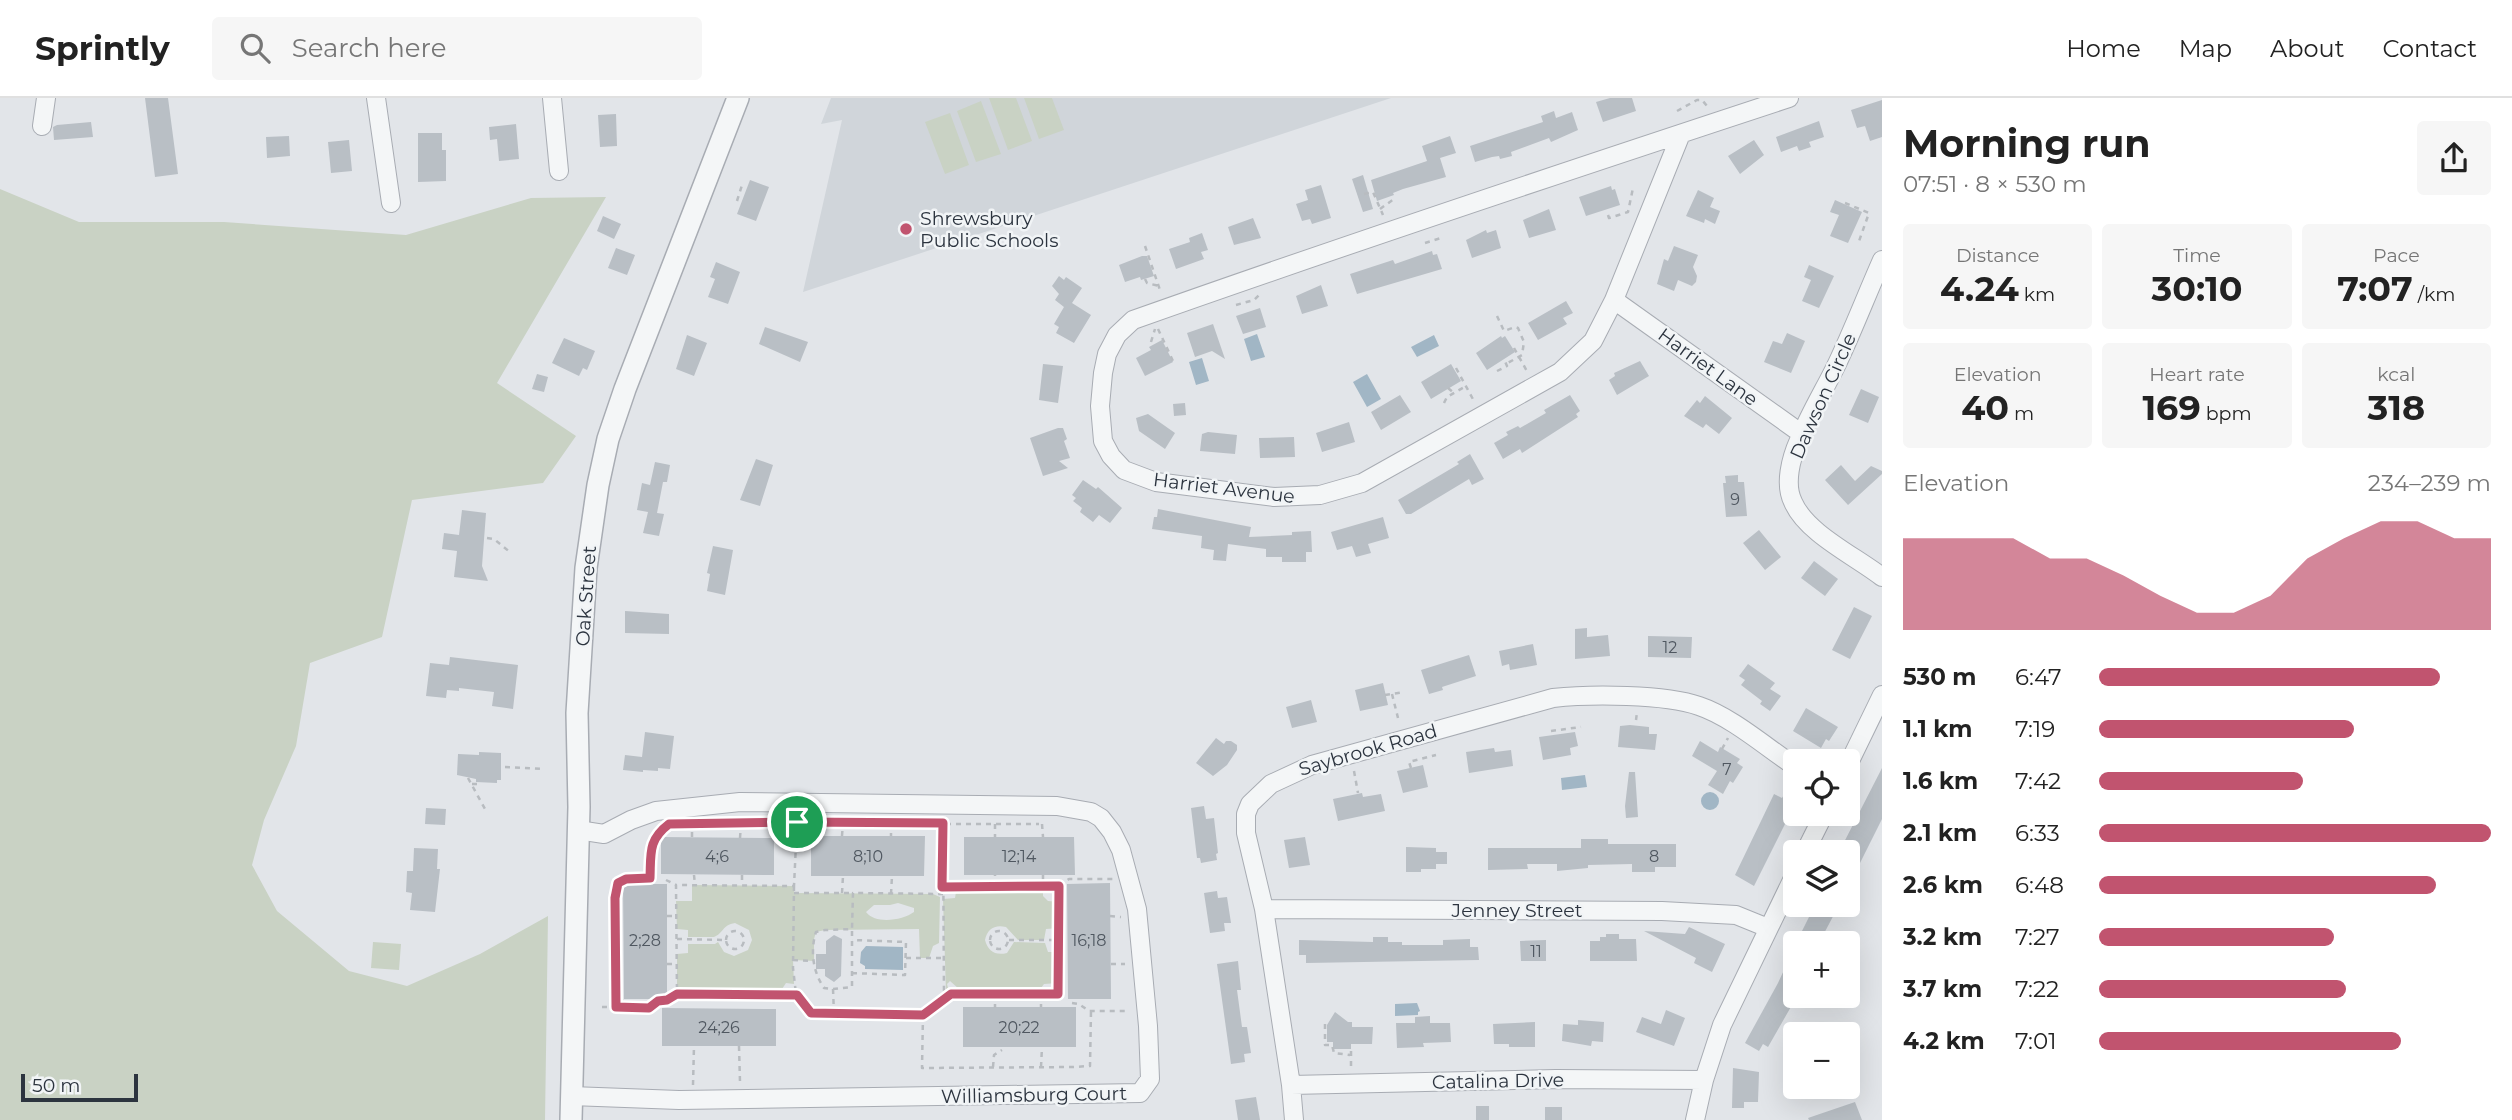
<!DOCTYPE html>
<html lang="en">
<head>
<meta charset="utf-8">
<style>
  body { margin:0; font-family:Montserrat,sans-serif; background:#f6f6f6; color:#222; height:100vh; display:flex; flex-direction:column; font-size:26px; white-space:nowrap }
  * { box-sizing:border-box; margin:0 }
  p { font-size:23px; color:#767676 }
  .icon { flex:none; width:38px; height:38px; fill:none; stroke:currentColor; stroke-width:2; stroke-linecap:round; stroke-linejoin:round }
  .map { position:relative; flex:1; overflow:hidden }
  .details { display:flex; flex-direction:column; background:#fff; width:630px }
  .details>* { flex:none }
  .fabs { position:absolute; left:1783px; top:651px; display:grid; gap:14px }
  .fabs a { display:grid; place-items:center; width:77px; height:77px; border-radius:7px; background:#fff; box-shadow:0 7px 28px #0002; font-size:35px }
  .scale { position:absolute; left:21px; bottom:18px; width:117px; box-sizing:border-box; padding-left:7px; border:4px solid #2c343f; border-top:0; font-size:19px; line-height:24px; white-space:nowrap; color:#2c343f; -webkit-text-stroke:5px #f1f4f6; paint-order:stroke }
  .pin { position:absolute; display:grid; place-items:center; width:60px; height:60px; color:#fff; margin:-30px; border:4px solid #fff; border-radius:50%; box-shadow:0 2px 7px #0007 }
  .round { display:grid; place-items:center; flex:none; width:74px; height:74px; border-radius:7px; background:#f6f6f6 }
  .overview { display:flex; align-items:center; justify-content:space-between; height:119px; padding:0 21px }
  h1 { font-size:38px; font-weight:700; line-height:52px }
  .metrics { display:grid; grid-template-columns:repeat(3,1fr); gap:10px; height:119px; padding:7px 21px }
  .metrics div { display:grid; align-content:center; border-radius:7px; background:#f6f6f6; text-align:center }
  .metrics b { font-size:35px; font-weight:700 }
  .metrics small { font-size:19px; font-weight:400 }
  .metrics p { font-size:19px }
  .chart { height:196px; padding:14px 21px }
  .chart p { display:flex; justify-content:space-between }
  .chart svg { width:100%; height:126px; margin-top:7px; fill:#c1546f; opacity:.7 }
  ul { padding:0 21px; list-style:none; font-size:23px }
  li { display:grid; grid-template-columns:112px 84px 1fr; align-items:center; height:52px }
  li i { height:18px; border-radius:9px; background:#c1546f }
  header { display:flex; align-items:center; gap:42px; box-sizing:border-box; height:98px; padding:0 35px; background:#fff; border-bottom:2px solid #e0e0e0 }
  header strong { font-size:33px }
  nav { display:flex; gap:38px; margin-inline-start:auto; font-size:24px }
  .search { width:490px; height:63px; background:#f6f6f6; display:flex; align-items:center; gap:18px; box-sizing:border-box; padding:0 24px; border-radius:7px; color:#767676; font-size:26px }
  main { display:flex; flex:1; min-height:0 }
  .map>svg:first-child { display:block }
  .built { fill:#d0d5da }
  .green { fill:#c9d2c4; fill-rule:evenodd }
  .water { fill:#a1b6c5 }
  .building { fill:#b9bfc5 }
  .lines { fill:none; stroke-linecap:round; stroke-linejoin:round }
  .minor-casing { stroke:#a8acb3; stroke-width:20 }
  .tertiary-casing { stroke:#a8acb3; stroke-width:24 }
  .path { stroke:#b8bcc0; stroke-width:2.5; stroke-dasharray:5 5; stroke-linecap:butt }
  .minor { stroke:#f4f6f7; stroke-width:18 }
  .tertiary { stroke:#f4f6f7; stroke-width:21 }
  .route-casing { stroke:#fff; stroke-width:14 }
  .route { stroke:#c1546f; stroke-width:9 }
  .poi-dot { fill:#c1546f; stroke:#f1f4f6; stroke-width:2.5 }
  .labels { text-anchor:middle; dominant-baseline:central; stroke-width:5; stroke-linejoin:round; paint-order:stroke }
  .number-label { font-size:16px; fill:#4f5760 }
  .poi-label { font-size:19px; fill:#2c343f; stroke:#f1f4f6; text-anchor:start }
  .street-label { font-size:19px; fill:#2c343f; stroke:#f1f4f6 }
</style>
</head>
<body>
<header>
<strong>Sprintly</strong>
<div class="search"><svg class="icon" aria-label="search" viewBox="0 0 24 24"><circle cx="10" cy="10" r="6"/><path d="M15 15l6 6"/></svg>Search here</div>
<nav><a>Home</a><a>Map</a><a>About</a><a>Contact</a></nav>
</header>
<main>
<div class="map">
<svg width="1882" height="1022" viewBox="0 0 1882 1022">
  <rect width="100%" height="100%" fill="#e2e5e9"/>
  <!-- built -->
  <path class="built" d="M831,0H1391L803,194L842,22L821,26Z"/>
  <!-- green -->
  <path class="green" d="M989,0H1016L1032,43L1008,52Z
    M1024,0H1052L1064,32L1039,41Z
    M981,3L1001,56L976,64L957,13Z
    M950,15L969,67L945,76L925,24Z
    M0,91L79,124H224L406,137L531,100L606,99L497,285L576,338L543,385L412,402L382,539L310,565L296,648L264,722L252,767L277,813L349,873L407,888L480,856L548,818L545,1022H0Z
    M692,787L794,788V795L933,796L940,799L939,845L933,848L929,860H920L919,831L825,832L816,834L814,841V863L793,862L794,886L786,885L782,891L783,897L677,896V856L688,855V846H715L718,844L724,854L734,858L748,852L752,842L749,832L735,825C722,827 723,836 714,839H688V832L677,831L676,803H692ZM898,805L914,810V814C903,822 876,827 866,814L874,807H890Z
    M957,788H1043V798L1048,803L1059,804V830L1046,831L1044,842H1018L1006,829C995,826 987,831 985,842C988,853 995,858 1007,855L1014,844L1045,845L1048,854H1059L1058,885L1044,886L1041,890L959,891L950,883L947,886L949,894H946L943,801L955,800Z
    M373,844L401,846L399,872L371,870Z"/>
  <!-- water -->
  <path class="water" d="M1257,236L1265,259L1251,263L1244,241Z
    M1434,237L1439,248L1417,259L1411,249Z
    M1202,260L1209,283L1196,287L1189,264Z
    M1367,276L1381,301L1367,309L1353,284Z
    M1585,677L1587,689L1562,692L1561,680Z
    M1701 703a9 9 0 1 1 18 0a9 9 0 1 1-18 0Z
    M866,848L903,849V872L865,871V868L860,865L861,854Z
    M1417,905L1420,913L1418,914V917L1395,918V906Z"/>
  <!-- building -->
  <path class="building" d="M145,0H168L178,76L155,79Z
    M1610,0H1632L1636,13L1603,24L1596,4Z
    M1882,2V39L1870,43L1865,28L1857,30L1851,12Z
    M1554,13L1556,20L1572,14L1578,32L1551,44L1549,40L1511,54L1512,58L1500,61L1499,58L1492,59L1475,64L1470,48L1543,24L1541,18Z
    M616,16L617,48L600,49L598,17Z
    M1819,23L1824,39L1809,44L1811,49L1799,53L1797,48L1781,54L1776,39Z
    M91,24L93,39L54,42L53,29L57,27Z
    M516,26L519,61L499,63L497,41L490,42L489,29Z
    M418,35H442V52H446V83L418,84Z
    M289,38L290,58L267,60L266,39Z
    M1450,38L1456,55L1440,60L1446,79L1403,91L1393,95L1394,97L1377,103L1371,82L1427,63L1422,48Z
    M349,42L352,73L331,75L328,44Z
    M1754,42L1764,57L1740,76L1728,58Z
    M1363,77L1373,111L1363,114L1352,81Z
    M750,82L769,89L756,123L737,116Z
    M1321,87L1331,120L1312,126L1310,121L1302,123L1296,106L1308,102L1305,92Z
    M1611,88L1612,92L1615,91L1620,107L1586,118L1579,99Z
    M1698,92L1714,100L1710,109L1720,113L1715,126L1705,121L1704,125L1686,118Z
    M1835,102L1862,114L1848,145L1830,138L1839,117L1830,114Z
    M1549,111L1556,132L1529,140L1523,122Z
    M603,118L621,126L614,141L597,133Z
    M1253,120L1261,140L1234,147L1228,129Z
    M1486,132L1487,135L1496,132L1501,150L1472,160L1466,142Z
    M1202,135L1208,152L1201,154L1204,161L1176,171L1169,151L1190,144L1189,140Z
    M1674,148L1698,157L1693,169L1697,178L1696,184L1692,188L1678,182L1674,193L1657,186L1664,161L1668,163Z
    M616,150L635,157L627,177L608,170Z
    M1432,153L1433,157L1437,156L1442,171L1357,196L1350,176L1393,162L1395,166Z
    M1142,158H1147L1154,178L1141,182L1140,179L1125,184L1119,167Z
    M716,164L740,174L728,206L708,199L715,181L710,179Z
    M1809,167L1834,178L1819,210L1802,203L1811,182L1804,179Z
    M1059,178L1064,182L1066,179L1082,190L1072,205L1091,217L1074,245L1056,235L1059,229L1054,226L1064,209L1055,202L1059,196L1052,188Z
    M1321,187L1328,208L1302,216L1296,198Z
    M1566,203L1573,215L1563,220L1567,226L1538,242L1528,225Z
    M1260,210L1266,229L1243,236L1236,218Z
    M1213,226L1225,261L1212,253L1195,259L1187,235Z
    M765,229L808,244L800,264L759,246Z
    M1787,235L1805,243L1791,275L1764,264L1773,243L1782,246Z
    M687,237L707,245L694,278L676,271Z
    M1501,238L1502,240L1505,238L1515,254L1487,272L1476,255Z
    M564,240L595,253L587,272L583,270L579,278L552,265Z
    M1162,242L1173,264L1145,278L1136,260L1151,252L1149,249Z
    M1640,263L1649,278L1617,297L1609,282L1615,278L1614,275Z
    M1043,266L1063,268L1058,305L1039,302Z
    M1451,266L1461,283L1431,301L1421,284Z
    M537,276L548,279L544,294L532,291Z
    M1861,291L1879,299L1868,325L1849,317Z
    M1400,297L1411,314L1381,332L1371,314Z
    M1570,297L1580,313L1576,316L1578,319L1522,355L1520,351L1503,361L1494,345L1508,337L1506,334L1518,328L1520,330L1546,315L1544,312Z
    M1705,298L1732,320L1719,336L1706,326L1703,330L1684,318L1697,302L1700,305Z
    M1185,305L1186,317L1174,318L1173,306Z
    M1148,316L1175,335L1165,351L1139,333L1136,320Z
    M1349,324L1355,344L1322,354L1316,335Z
    M1058,330H1063L1067,341L1064,343L1070,360L1059,363L1068,370L1043,378L1030,340Z
    M1208,334L1237,337L1235,356L1200,353L1202,336Z
    M1294,339L1295,359L1260,360L1259,340Z
    M1470,356L1484,381L1472,387L1469,381L1411,416H1406L1398,402L1459,366L1457,364Z
    M756,361L773,367L760,408L740,402Z
    M655,364L670,367L667,384H663L657,415L664,416L659,438L643,435L648,414L637,412L642,385L650,387Z
    M1841,367L1855,383L1871,368L1882,373V376L1848,407L1825,382Z
    M1738,377V384H1744L1747,418L1726,419L1723,385H1726L1725,378Z
    M1083,382L1096,391L1098,389L1122,410L1110,425L1099,417L1093,424L1080,414L1082,410L1073,403L1076,400L1072,397Z
    M1158,411L1251,429L1249,439L1292,437V434L1311,433L1312,454H1306V464H1282V459H1266V451L1228,446L1226,463L1213,462L1214,452L1201,450L1202,438L1152,431L1154,419H1157Z
    M462,412L486,415L482,468L488,483L454,479L457,453L442,451L444,435L459,437Z
    M1383,419L1389,440L1368,446L1371,455L1356,459L1352,448L1337,452L1331,434Z
    M1759,432L1781,459L1765,472L1743,445Z
    M713,448L733,452L725,497L707,493L710,476L707,475Z
    M1814,463L1838,481L1825,498L1801,480Z
    M1854,509L1872,518L1850,561L1832,552Z
    M625,513L669,516V536L625,535Z
    M1587,530V539L1608,537L1610,558L1575,561V531Z
    M1648,538L1692,539L1691,560L1648,559Z
    M1533,546L1537,567L1510,572L1509,566L1502,568L1499,553Z
    M1469,557L1476,578L1442,589L1443,592L1429,596L1421,572Z
    M450,559L518,567L513,611L492,608L494,594L459,590V593L447,592L446,600L426,598L430,565L449,567Z
    M1748,566L1775,585L1770,591L1781,598L1770,613L1760,606L1762,603L1741,587L1745,582L1739,578Z
    M1383,585L1388,607L1360,613L1355,592Z
    M1311,602L1317,624L1292,630L1286,609Z
    M1806,610L1838,629L1829,643L1826,641L1821,650L1793,633Z
    M1630,627L1649,629V636H1657L1655,652L1618,649L1620,628Z
    M645,634L674,638L670,671L658,670V673L643,672V674L623,672L625,657L642,659Z
    M1575,634L1578,648L1570,650L1571,657L1543,662L1539,639Z
    M1216,640L1224,646L1226,643H1231L1237,647V652L1227,667L1213,678L1196,665Z
    M1700,643L1718,654L1720,649L1740,661L1737,665L1743,669L1733,685L1730,683L1723,696L1708,687L1717,673L1692,658Z
    M1494,650L1495,654L1511,652L1513,668L1469,675L1466,654Z
    M479,654L501,655V682H497V685L476,684V681L457,677L458,656L479,657Z
    M1423,667L1428,689L1403,695L1397,673Z
    M1882,670V721L1848,789V754H1839Z
    M1629,674H1635L1638,719L1626,720L1625,708Z
    M1786,693L1796,697V704L1754,788L1735,777L1774,696L1782,700Z
    M1362,695L1363,699L1381,696L1385,713L1338,723L1333,701Z
    M1204,708L1206,721L1214,720L1218,755L1216,756L1217,762L1201,765L1200,760H1197L1191,710Z
    M426,710L446,711L445,727L425,726Z
    M811,738H925L924,778H811Z
    M661,739L774,740V777L661,776Z
    M964,739H1074L1075,777H964Z
    M1305,739L1310,767L1289,770L1284,742Z
    M1581,741H1608V746H1676V769H1655V774H1632V766L1588,767V770L1557,773V766H1527L1528,771L1488,772V750H1581Z
    M1406,749L1436,750V754H1447V766H1436V771H1421V774H1406Z
    M414,750L438,751L437,771H440L435,814L410,812L412,795L406,794L407,773H413Z
    M1110,785L1111,901H1068L1067,786Z
    M623,786H667V901H624Z
    M1217,793L1218,800L1227,799L1231,825H1224L1225,833L1210,835L1204,795Z
    M1815,807H1839L1819,845H1796Z
    M1689,829L1725,846L1712,874L1694,865L1696,860L1644,833L1685,836Z
    M1606,836H1619V841H1636L1637,863H1590V843H1600V839H1606Z
    M834,837L842,841L841,878L834,884L825,878V871H816V856H826V843Z
    M1373,839H1388V844H1402V847H1443V842L1470,841V849H1478L1479,862L1306,865V857H1299V842L1373,844Z
    M1546,842V863H1521L1520,843Z
    M1796,846V900L1768,949L1763,946L1759,953L1745,945L1778,885Z
    M1238,863L1241,892H1237L1242,929H1247L1251,955L1244,956L1245,964L1231,966L1217,866Z
    M963,909H1076V949H963Z
    M662,910L776,911V948H662Z
    M1666,912L1685,920L1674,948L1636,934L1642,919L1661,926Z
    M1335,914L1348,924H1352V929H1373L1372,946H1351V951H1333V944H1327V927Z
    M1430,918V925H1450L1451,944L1423,945L1424,949L1397,950L1396,925H1415V919Z
    M1578,922L1604,924L1603,944L1592,943L1591,948L1562,943L1563,926L1578,927Z
    M1535,924V949H1509V946H1494L1493,926Z
    M1733,970L1759,974L1758,1004H1744V1010H1732Z
    M1256,999L1260,1022H1238L1235,1002Z
    M1855,1004L1862,1022H1809L1808,1020Z
    M1476,1008H1489V1022H1476Z
    M1545,1009H1562V1022H1545Z"/>
  <g class="lines">
    <!-- minor casing -->
    <g class="minor-casing">
      <path id="minor" d="M376,0L391,105
        M552,0L559,73
        M42,28L46,0
        M1681,36L1614,202L1593,243L1560,274L1362,385L1320,397L1274,399L1156,384L1124,372L1111,358L1103,343L1100,308L1103,275L1107,256L1117,237L1133,222C1350,145 1570,72 1789,0
        M1882,162C1866,198 1852,235 1835,270C1823,294 1809,317 1799,342C1791,360 1784,386 1793,404C1806,435 1855,458 1882,479
        M1614,202L1802,336
        M1848,667L1882,597
        M1805,754L1824,716
        M1264,811L1662,813L1736,817L1768,830
        M1291,987L1556,981L1704,982
        M571,998L679,1002L1140,995L1150,981L1148,928L1137,811L1121,752L1112,734L1101,720L1091,714L1057,708L740,704L656,713L631,722L604,736L578,732
        M1294,1022L1291,987L1264,811L1246,735V716L1250,706L1271,686L1312,667L1553,600C1590,596 1665,596 1699,608C1732,619 1767,650 1796,669
        M1695,1022L1704,982L1722,927L1796,774"/>
    </g>
    <!-- tertiary casing -->
    <g class="tertiary-casing">
      <path id="tertiary" d="M571,1022L579,709L577,615L586,470L598,387L608,341L625,291L738,0"/>
    </g>
    <!-- path -->
    <path class="path" d="M1677,13L1697,2H1702L1707,8
      M1364,96L1373,94L1383,117
      M737,103L743,84
      M1845,105L1869,115L1858,146
      M1380,111L1394,101L1393,99
      M1608,117L1609,120L1628,114L1633,90
      M1425,145L1441,140
      M1145,148L1161,195
      M1145,181L1147,185L1159,188
      M1236,207L1254,202L1260,196
      M1497,218L1504,233L1515,229L1518,230L1524,244L1522,257L1506,266
      M1158,231L1173,263
      M1151,244L1155,231
      M1514,250L1528,275
      M1456,270L1474,303
      M1497,273L1507,268L1504,261
      M1448,290L1454,295
      M1444,305L1447,299L1466,288
      M487,440L494,441L511,455
      M1392,596L1398,620
      M1385,597L1404,594
      M1636,622L1637,614
      M1551,633L1581,629
      M1722,651L1728,640
      M505,669L543,671
      M1411,670L1409,664L1436,657
      M1354,673L1358,695
      M468,680L485,711
      M472,686H480
      M797,725L794,788L676,787L677,896L797,897L811,916L923,917L944,900L943,726
      M891,725V738
      M706,726H1039
      M995,726V739
      M1042,726L1043,739
      M842,738L843,724
      M692,739V726
      M740,740L741,726
      M694,777L695,787
      M742,777V787
      M1043,777V788
      M666,782L676,787
      M1059,787L1069,781H1113
      M794,788L793,870L796,896
      M995,788V777
      M942,789L1059,788L1058,896H951L944,900
      M794,795H853
      M842,795L843,778
      M891,796L892,778
      M667,818H677
      M1059,818L1067,819
      M1110,818L1121,819
      M726 842a9 9 0 1 1 18 0a9 9 0 1 1-18 0Z
      M990 842a9 9 0 1 1 18 0a9 9 0 1 1-18 0Z
      M677,841L725,842
      M1009,842H1059
      M906,860H943
      M793,862L814,863
      M667,866H677
      M1058,866H1068
      M1111,866H1125
      M852,875L905,877L906,844L852,842
      M833,891L852,889V831
      M995,896V910
      M1041,896V909
      M1072,905L1079,906L1089,913H1129
      M602,909L649,910L658,903L667,902L677,896
      M616,909L615,800L618,785L626,781L650,780C651,760 648,742 665,729
      M834,916L833,891L824,890C813,874 810,853 816,834L825,832L852,831L853,795L943,796
      M923,917L922,970L1073,969L1090,968L1091,913
      M1325,926V947H1332L1334,955L1350,957
      M739,948L740,984
      M1351,953V970
      M993,969L994,957L1002,952
      M1041,969L1042,949
      M693,987L694,948"/>
    <!-- minor -->
    <use href="#minor" class="minor"/>
    <!-- tertiary -->
    <use href="#tertiary" class="tertiary"/>
  </g>
  <g class="lines">
    <!-- route casing -->
    <g class="route-casing">
      <path id="route" d="M797,724L943,725L942,789L1059,788L1058,896H951L923,917L811,915L797,897L677,896L667,902L658,903L649,910L616,909L615,800L618,785L626,781L650,780C651,755 648,742 669,726Z"/>
    </g>
    <!-- route -->
    <use href="#route" class="route"/>
  </g>
  <!-- markers -->
  <circle class="poi-dot" cx="906" cy="131" r="7"/>
  <g class="labels">
    <!-- number labels -->
    <g class="number-label">
      <text x="1735" y="401">9</text>
      <text x="1670" y="549">12</text>
      <text x="1727" y="671">7</text>
      <text x="717" y="758">4;6</text>
      <text x="868" y="758">8;10</text>
      <text x="1019" y="758">12;14</text>
      <text x="1654" y="758">8</text>
      <text x="645" y="842">2;28</text>
      <text x="1089" y="842">16;18</text>
      <text x="1536" y="853">11</text>
      <text x="719" y="929">24;26</text>
      <text x="1019" y="929">20;22</text>
    </g>
    <!-- poi labels -->
    <g class="poi-label">
      <text x="920" y="120">Shrewsbury<tspan x="920" dy="22">Public Schools</tspan></text>
    </g>
    <!-- street labels -->
    <g class="street-label">
      <text transform="translate(1708 269) rotate(36)">Harriet Lane</text>
      <text transform="translate(1823 298) rotate(-66)">Dawson Circle</text>
      <text transform="translate(1224 390) rotate(7)">Harriet Avenue</text>
      <text transform="translate(586 498) rotate(-86)">Oak Street</text>
      <text transform="translate(1368 652) rotate(-16)">Saybrook Road</text>
      <text x="1517" y="812">Jenney Street</text>
      <text transform="translate(1498 983) rotate(-1)">Catalina Drive</text>
      <text transform="translate(1034 997) rotate(-1)">Williamsburg Court</text>
    </g>
  </g>
</svg>
<div class="fabs">
<a><svg class="icon" aria-label="locate" viewBox="0 0 24 24"><circle cx="12" cy="12" r="6"/><path d="M12 2v4M12 18v4M2 12h4M18 12h4"/></svg></a>
<a><svg class="icon" aria-label="layers" viewBox="0 0 24 24"><path d="M12 4l9 5-9 5-9-5zM3 14l9 5 9-5"/></svg></a>
<a>+</a>
<a>−</a>
</div>
<div class="scale">50 m</div>
<div class="pin" style="left:797px;top:724px;background:#1e9e55"><svg class="icon" aria-label="arrive" viewBox="0 0 24 24"><path d="M6 21V4h12l-3 4 3 4H6"/></svg></div>
</div>
<section class="details">
<div class="overview"><div><h1>Morning run</h1><p>07:51 · 8 × 530 m</p></div><a class="round"><svg class="icon" aria-label="share" viewBox="0 0 24 24"><path d="M12 15V3M7 8l5-5 5 5M5 13v7h14v-7"/></svg></a></div>
<div class="metrics">
<div><p>Distance</p><b>4.24<small> km</small></b></div>
<div><p>Time</p><b>30:10</b></div>
<div><p>Pace</p><b>7:07<small> /km</small></b></div>
</div>
<div class="metrics">
<div><p>Elevation</p><b>40<small> m</small></b></div>
<div><p>Heart rate</p><b>169<small> bpm</small></b></div>
<div><p>kcal</p><b>318</b></div>
</div>
<div class="chart"><p><span>Elevation</span>234–239 m</p>
<svg viewBox="0 0 160 44" preserveAspectRatio="none"><path d="M0 44V12L10 12L20 12L30 12L40 19L50 19L60 25L70 32L80 38L90 38L100 32L110 19L120 12L130 6L140 6L150 12L160 12V44z"/></svg>
</div>
<ul>
<li><b>530 m</b>6:47<i style="width:87%"></i></li>
<li><b>1.1 km</b>7:19<i style="width:65%"></i></li>
<li><b>1.6 km</b>7:42<i style="width:52%"></i></li>
<li><b>2.1 km</b>6:33<i style="width:100%"></i></li>
<li><b>2.6 km</b>6:48<i style="width:86%"></i></li>
<li><b>3.2 km</b>7:27<i style="width:60%"></i></li>
<li><b>3.7 km</b>7:22<i style="width:63%"></i></li>
<li><b>4.2 km</b>7:01<i style="width:77%"></i></li>
</ul>
</section>
</main>
</body>
</html>
